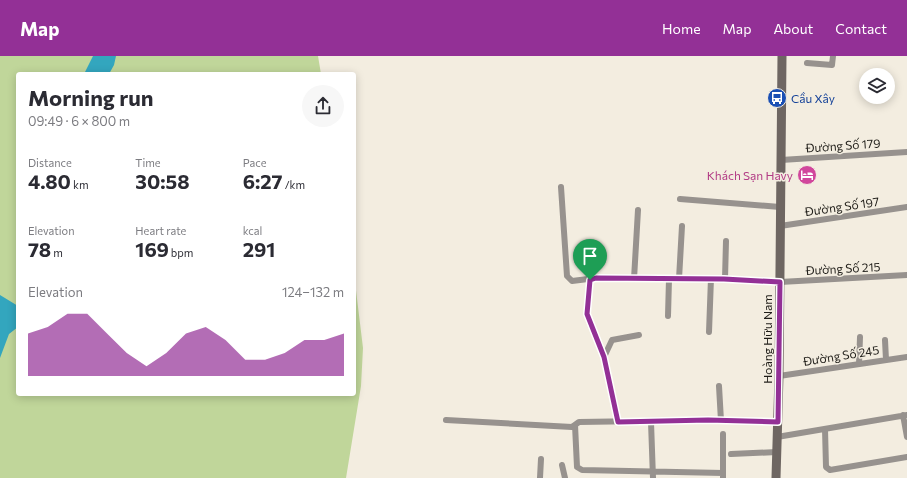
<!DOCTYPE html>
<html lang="en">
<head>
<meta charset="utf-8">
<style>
  body { margin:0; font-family:Commissioner,sans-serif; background:#f7f7f7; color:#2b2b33; height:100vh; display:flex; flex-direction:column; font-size:15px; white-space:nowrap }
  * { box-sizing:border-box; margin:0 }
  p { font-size:13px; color:#7c7c81 }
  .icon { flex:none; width:22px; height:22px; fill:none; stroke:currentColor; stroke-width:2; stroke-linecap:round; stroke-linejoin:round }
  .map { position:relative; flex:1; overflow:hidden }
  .drawer { position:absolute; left:16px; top:16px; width:340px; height:324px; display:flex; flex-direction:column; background:#fff; border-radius:4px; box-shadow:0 2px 10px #0003 }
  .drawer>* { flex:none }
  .buttons { position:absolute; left:859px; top:12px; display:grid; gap:8px }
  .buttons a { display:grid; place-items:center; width:36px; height:36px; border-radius:50%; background:#fff; box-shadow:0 2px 10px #0003; font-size:20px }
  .pin { position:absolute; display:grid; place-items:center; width:34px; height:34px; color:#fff; margin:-41px -17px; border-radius:50% 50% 50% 0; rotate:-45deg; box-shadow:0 0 4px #0007 }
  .pin .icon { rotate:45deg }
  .round { display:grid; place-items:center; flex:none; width:42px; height:42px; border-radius:21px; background:#f7f7f7 }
  .headline { display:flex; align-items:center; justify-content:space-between; height:68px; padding:0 12px }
  h1 { font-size:22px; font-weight:700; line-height:30px }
  .metrics { display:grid; grid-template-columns:repeat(3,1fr); gap:6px; height:68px; padding:4px 12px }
  .metrics div { display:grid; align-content:center }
  .metrics b { font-size:20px; font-weight:700 }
  .metrics small { font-size:11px; font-weight:400 }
  .metrics p { font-size:11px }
  .chart { height:112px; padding:8px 12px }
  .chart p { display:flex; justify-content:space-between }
  .chart svg { width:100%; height:72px; margin-top:4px; fill:#933096; opacity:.7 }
  header { display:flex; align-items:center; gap:24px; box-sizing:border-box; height:56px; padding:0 20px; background:#933096; color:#fff }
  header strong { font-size:19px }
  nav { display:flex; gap:22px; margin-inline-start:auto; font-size:14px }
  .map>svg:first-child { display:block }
  .green { fill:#c0d69a }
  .water { fill:#33a6be }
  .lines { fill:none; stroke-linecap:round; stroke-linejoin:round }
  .street { stroke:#97928e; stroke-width:6 }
  .secondary { stroke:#6e6662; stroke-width:9 }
  .route-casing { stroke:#fff; stroke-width:8 }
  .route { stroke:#933096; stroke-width:5 }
  .labels { text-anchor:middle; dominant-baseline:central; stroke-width:3; stroke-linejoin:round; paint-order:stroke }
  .transit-label { font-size:12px; fill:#164399; stroke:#f3ede0; text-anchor:start }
  .street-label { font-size:12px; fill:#201e19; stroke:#f3ede0 }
  .hotel-label { font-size:12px; fill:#b23c85; stroke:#f3ede0; text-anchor:end }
</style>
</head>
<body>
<header>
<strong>Map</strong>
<nav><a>Home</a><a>Map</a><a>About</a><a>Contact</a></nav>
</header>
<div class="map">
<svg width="907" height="422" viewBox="0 0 907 422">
  <rect width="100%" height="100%" fill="#f3ede0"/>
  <!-- green -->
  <path class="green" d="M0,0H318L321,18H18V338H354V218L363,292L361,330L346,422H0Z"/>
  <!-- water -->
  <path class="water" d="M93,0H116L114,9L109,18H84Z
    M0,239L18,250V271L9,278L0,302Z"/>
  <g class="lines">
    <!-- street -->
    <path class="street" d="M807,7L832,9L833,0
      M781,104L907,96
      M561,131L567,220L572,225L596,222H711L780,226L907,219
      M680,143L780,151
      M780,170L907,151
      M634,223L638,154
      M679,223L682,170
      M725,223L726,185
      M590,224L587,258L604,301
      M668,260L669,223
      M709,276L711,222
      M885,284L886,304
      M859,308L860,281
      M779,320L907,301
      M719,330L721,365
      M903,359L907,381
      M446,364L572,371L579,366L708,364L778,366
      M618,366L604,301L612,284L639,279
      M651,366L653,422
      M575,369L577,411L582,414L723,417
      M825,373L826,411L830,414L907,401
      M777,381L907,359
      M731,398L777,396
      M562,409L565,422
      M540,422L541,403
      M723,422V378"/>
    <!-- secondary -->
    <path class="secondary" d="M776,422L779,320L782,0"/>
  </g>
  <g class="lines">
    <!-- route casing -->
    <g class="route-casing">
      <path id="route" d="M596,222L724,223L780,226L778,366L708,364L618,366L604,301L587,258L590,224Z"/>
    </g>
    <!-- route -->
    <use href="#route" class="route"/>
  </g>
  <!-- icons -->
  <defs>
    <g id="bus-disc" transform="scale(1)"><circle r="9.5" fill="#1a4fb4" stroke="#f3ede0"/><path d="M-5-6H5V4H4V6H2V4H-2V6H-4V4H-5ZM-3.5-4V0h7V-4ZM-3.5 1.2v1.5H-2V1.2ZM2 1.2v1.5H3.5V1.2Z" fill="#fff"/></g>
    <g id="hotel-disc" transform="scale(1)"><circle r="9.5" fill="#d1479c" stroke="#f3ede0"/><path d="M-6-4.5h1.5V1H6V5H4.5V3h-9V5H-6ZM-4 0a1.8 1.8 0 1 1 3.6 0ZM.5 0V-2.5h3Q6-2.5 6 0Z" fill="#fff"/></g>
  </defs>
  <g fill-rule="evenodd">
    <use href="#bus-disc" x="777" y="42"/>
    <use href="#hotel-disc" x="807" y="119"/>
  </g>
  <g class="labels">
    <!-- transit labels -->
    <g class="transit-label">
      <text x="791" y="42">Cầu Xây</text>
    </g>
    <!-- street labels -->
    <g class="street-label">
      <text transform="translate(843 89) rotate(-4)">Đường Số 179</text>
      <text transform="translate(842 150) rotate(-8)">Đường Số 197</text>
      <text transform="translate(843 212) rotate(-3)">Đường Số 215</text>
      <text transform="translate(767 283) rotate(-90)">Hoàng Hữu Nam</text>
      <text transform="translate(841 299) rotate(-9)">Đường Số 245</text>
    </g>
    <!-- hotel labels -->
    <g class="hotel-label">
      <text x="793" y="119">Khách Sạn Havy</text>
    </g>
  </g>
</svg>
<div class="buttons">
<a><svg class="icon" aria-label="layers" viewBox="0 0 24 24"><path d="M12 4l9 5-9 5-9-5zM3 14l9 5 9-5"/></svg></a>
</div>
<div class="pin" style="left:590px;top:224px;background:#1e9e55"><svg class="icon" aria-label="arrive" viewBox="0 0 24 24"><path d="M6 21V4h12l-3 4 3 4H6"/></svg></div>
<section class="drawer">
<div class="headline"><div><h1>Morning run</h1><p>09:49 · 6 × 800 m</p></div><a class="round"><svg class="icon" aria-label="share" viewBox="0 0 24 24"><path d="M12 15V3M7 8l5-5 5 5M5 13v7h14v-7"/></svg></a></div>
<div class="metrics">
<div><p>Distance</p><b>4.80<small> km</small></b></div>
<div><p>Time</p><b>30:58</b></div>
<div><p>Pace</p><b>6:27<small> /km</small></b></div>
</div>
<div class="metrics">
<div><p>Elevation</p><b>78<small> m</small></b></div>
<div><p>Heart rate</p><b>169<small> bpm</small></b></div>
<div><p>kcal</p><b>291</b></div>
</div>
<div class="chart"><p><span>Elevation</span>124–132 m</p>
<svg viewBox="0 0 160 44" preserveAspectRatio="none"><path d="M0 44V18L10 14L20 6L30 6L40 18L50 30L60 38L70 30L80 18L90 14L100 22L110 34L120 34L130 30L140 22L150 22L160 18V44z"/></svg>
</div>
</section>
</div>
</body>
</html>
